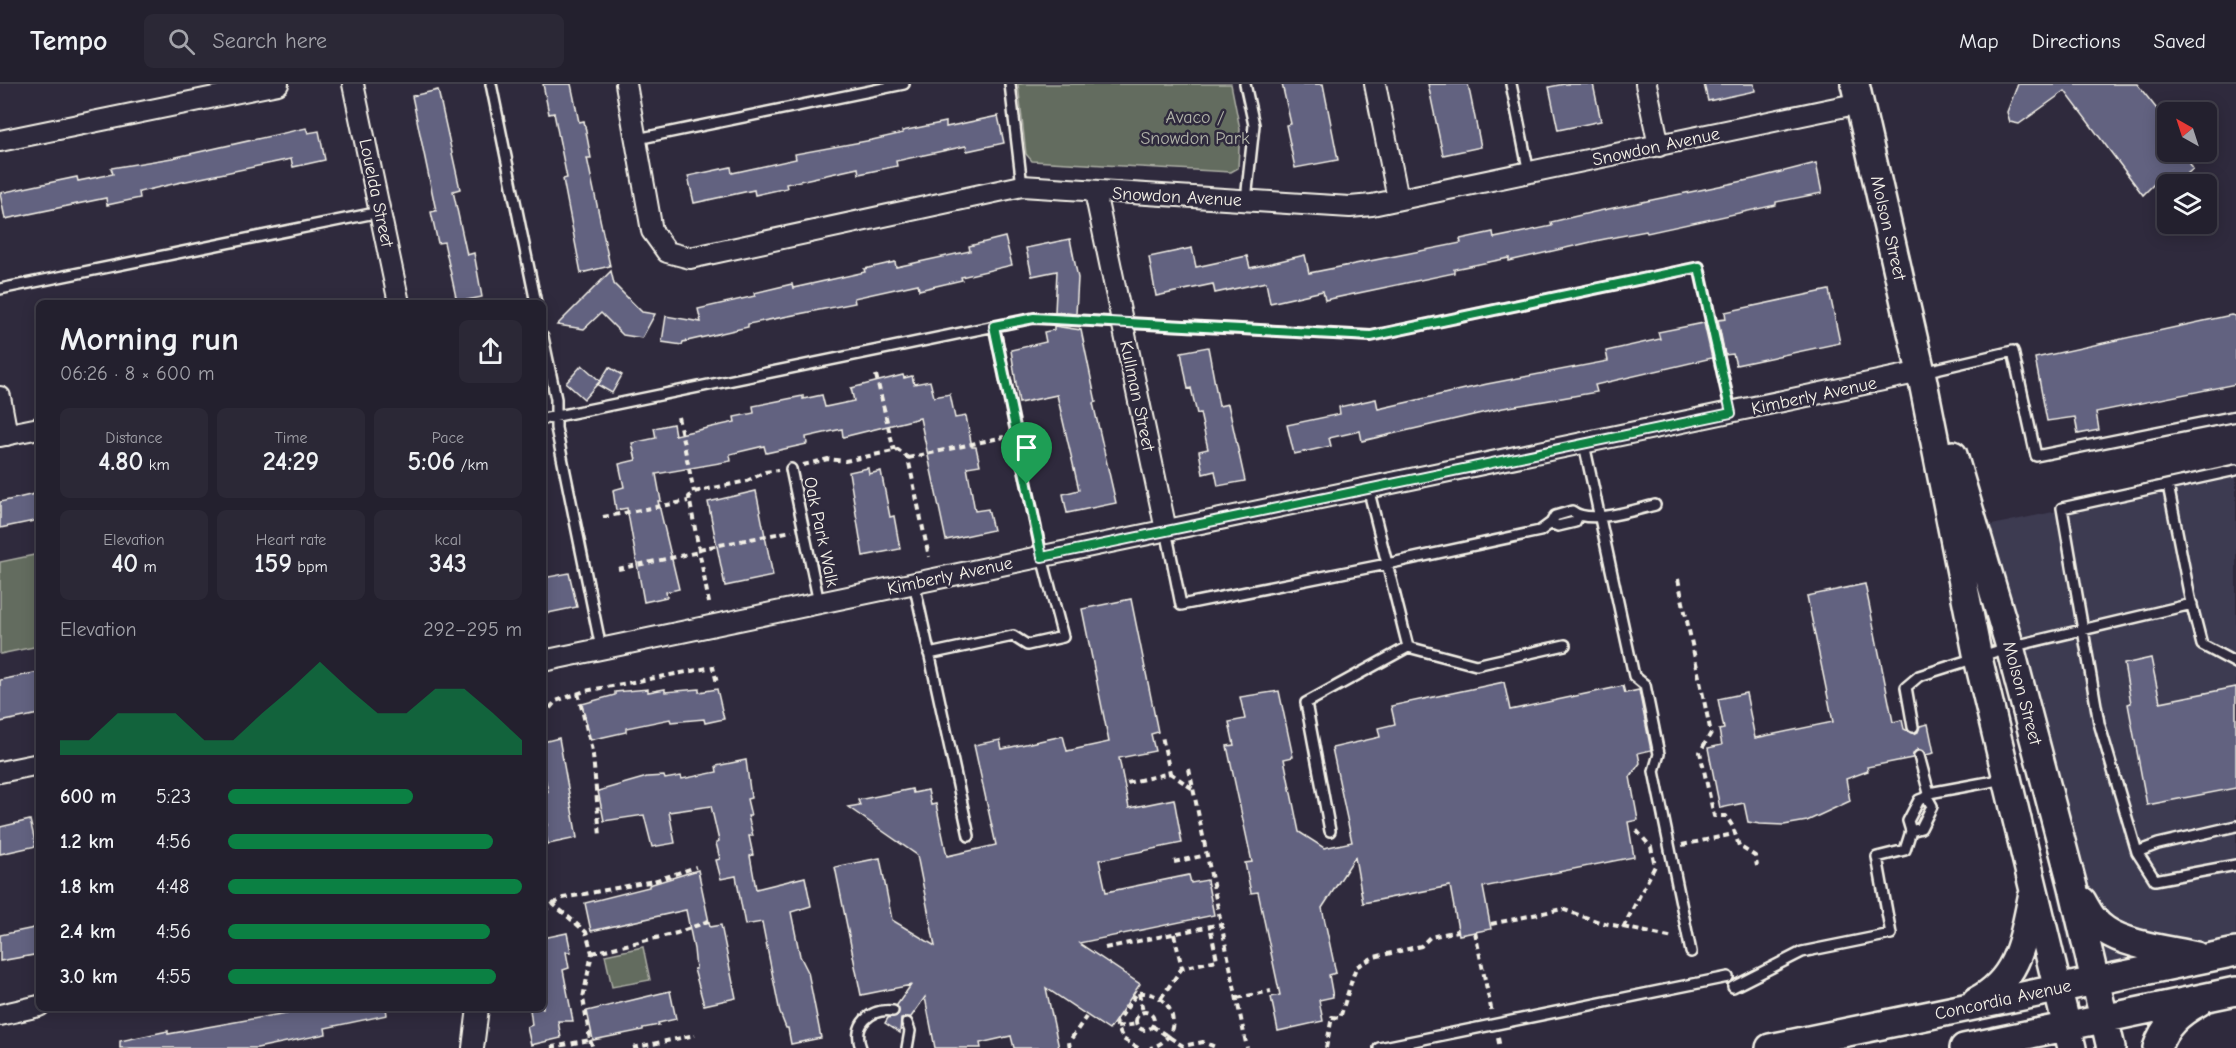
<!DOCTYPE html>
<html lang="en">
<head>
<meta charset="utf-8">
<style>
  body { margin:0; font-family:"Comic Neue",sans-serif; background:#2b2836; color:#f1f3f6; height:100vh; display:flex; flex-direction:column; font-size:22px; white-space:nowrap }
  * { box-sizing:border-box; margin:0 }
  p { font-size:20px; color:#a3a3aa }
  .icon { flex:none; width:33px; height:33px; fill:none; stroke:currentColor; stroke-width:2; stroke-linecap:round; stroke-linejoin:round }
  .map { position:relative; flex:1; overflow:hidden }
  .panel { position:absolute; left:36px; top:216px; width:510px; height:711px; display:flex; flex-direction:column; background:#23202e; border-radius:9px; box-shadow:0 3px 15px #0003,0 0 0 2px #403e4a }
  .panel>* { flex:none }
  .needle { width:39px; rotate:321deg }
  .fabs { position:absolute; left:2157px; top:18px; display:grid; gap:12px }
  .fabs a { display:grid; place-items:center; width:60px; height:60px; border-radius:9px; background:#23202e; box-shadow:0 3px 15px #0003,0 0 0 2px #403e4a; font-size:30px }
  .pin { position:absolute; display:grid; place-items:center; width:51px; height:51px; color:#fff; margin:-62px -26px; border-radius:50% 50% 50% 0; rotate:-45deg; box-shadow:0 0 6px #0007 }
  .pin .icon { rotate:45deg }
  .round { display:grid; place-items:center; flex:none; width:63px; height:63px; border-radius:9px; background:#2b2836 }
  .head { display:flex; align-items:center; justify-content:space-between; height:102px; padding:0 24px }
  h1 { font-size:33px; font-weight:700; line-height:45px }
  .figures { display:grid; grid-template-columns:repeat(3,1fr); gap:9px; height:102px; padding:6px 24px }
  .figures div { display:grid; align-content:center; border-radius:9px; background:#2b2836; text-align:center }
  .figures b { font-size:26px; font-weight:700 }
  .figures small { font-size:16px; font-weight:400 }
  .figures p { font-size:16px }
  .chart { height:168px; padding:12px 24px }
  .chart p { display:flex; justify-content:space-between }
  .chart svg { width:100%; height:108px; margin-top:6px; fill:#0b8043; opacity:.7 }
  ul { padding:0 24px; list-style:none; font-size:20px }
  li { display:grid; grid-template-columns:96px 72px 1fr; align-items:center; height:45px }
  li i { height:15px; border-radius:8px; background:#0b8043 }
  header { display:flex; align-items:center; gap:36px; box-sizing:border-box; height:84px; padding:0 30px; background:#23202e; border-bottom:2px solid #403e4a }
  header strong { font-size:28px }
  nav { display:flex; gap:33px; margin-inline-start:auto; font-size:21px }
  .search { width:420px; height:54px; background:#2b2836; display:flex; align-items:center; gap:15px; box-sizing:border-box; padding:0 21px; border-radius:9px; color:#a3a3aa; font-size:22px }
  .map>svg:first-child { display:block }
  .built { fill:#3e3b51 }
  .green { fill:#636c5f; stroke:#acaea4; stroke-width:1.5 }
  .building { fill:#626280; stroke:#f4f1e8; stroke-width:1.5 }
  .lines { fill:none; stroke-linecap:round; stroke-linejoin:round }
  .lane-casing { stroke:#f4f1e8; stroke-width:14 }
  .street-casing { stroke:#f4f1e8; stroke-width:24 }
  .secondary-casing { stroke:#f4f1e8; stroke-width:32 }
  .path { stroke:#f4f1e8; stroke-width:4; stroke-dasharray:6 4.5; stroke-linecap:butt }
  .lane { stroke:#2f2a3d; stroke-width:9 }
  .street { stroke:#2f2a3d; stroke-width:20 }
  .secondary { stroke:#2f2a3d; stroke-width:27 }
  .route-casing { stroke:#fff; stroke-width:12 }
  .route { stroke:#0b8043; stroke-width:8 }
  .labels { text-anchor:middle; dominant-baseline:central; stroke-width:5; stroke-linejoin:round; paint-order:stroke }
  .park-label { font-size:18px; fill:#b3b5aa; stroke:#2f2a3d }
  .street-label { font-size:18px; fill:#f4f1e8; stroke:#2f2a3d }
</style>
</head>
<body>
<header>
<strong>Tempo</strong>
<div class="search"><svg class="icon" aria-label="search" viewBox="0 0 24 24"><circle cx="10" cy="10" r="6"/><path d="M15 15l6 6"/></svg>Search here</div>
<nav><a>Map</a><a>Directions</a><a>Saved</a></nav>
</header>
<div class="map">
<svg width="2236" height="964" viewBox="0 0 2236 964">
  <rect width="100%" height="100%" fill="#2f2a3d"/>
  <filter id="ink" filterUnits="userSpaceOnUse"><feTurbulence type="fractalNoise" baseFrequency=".0167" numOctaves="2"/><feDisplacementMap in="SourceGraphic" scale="12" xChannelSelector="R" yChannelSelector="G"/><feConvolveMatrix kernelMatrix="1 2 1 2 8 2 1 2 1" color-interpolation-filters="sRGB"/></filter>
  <g filter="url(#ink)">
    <!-- built -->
    <path class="built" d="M2236,389V863L2076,892L1973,445Z"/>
    <!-- green -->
    <path class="green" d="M1018,0H1231L1240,45L1238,84L1231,88L1032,77L1026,70Z
      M39,470V562L0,570V478Z
      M643,863L650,896L612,903L605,871Z"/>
    <!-- building -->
    <path class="building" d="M543,0H571L579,38L584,37L591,74H587L610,182L581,189L563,95L567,94L554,29L549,30Z
      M1282,0H1323L1338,76L1295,84L1286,41L1291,40Z
      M1428,0H1468L1481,63L1443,71Z
      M1564,0H1593L1601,37L1558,46L1549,3Z
      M1704,0H1754L1755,7L1708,17Z
      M2018,0H2137L2168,39V68H2204L2190,80L2193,85L2174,100H2168V105L2163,109L2155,99L2143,111L2065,7L2019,40L2010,38L2007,28Z
      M438,6L460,105L453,107L467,171L474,169L482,213L457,218L444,158L438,159L431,128L436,127L412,12Z
      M998,32L1004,59L967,67L966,62L896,77L897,82L859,90L858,84L786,100L787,104L755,111L754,106L694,119L688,92L731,83L732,89L796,75L795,70L872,56L903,49L902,47L946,38V43Z
      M306,44L308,49L319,47L325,76L293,83L291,75L177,99L139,108L140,114L107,121L106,114L5,135L0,109L77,93L78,97L113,90L111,84L172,74Z
      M1816,79L1822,109L1776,118V121L1647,149L1646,147L1600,156L1509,177V174L1454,185V189L1325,216L1323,207L1270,219L1266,198L1215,209L1213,200L1156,212L1149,173L1192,164L1196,183L1247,172L1250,184L1305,171L1309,189L1461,159L1460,155L1493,148L1494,154L1552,142L1551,138L1594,128L1753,95Z
      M1005,153L1012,181L961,193L962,196L919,206L918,200L854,214L855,219L748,240V243L683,258L682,261L662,258L666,232L701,238L698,225L755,212L754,209L792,200L793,204L865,188L864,185L895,178L896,183L970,167L969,162Z
      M1070,155L1078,194L1076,230L1055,228L1057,187L1032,192L1026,164Z
      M611,187L614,200L642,228L655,230L642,254L623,251L601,229L584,245L557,241Z
      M1829,206L1840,259L1736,281L1733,270L1725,271L1718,236L1726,235L1725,228Z
      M2231,231L2236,232V300L2096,328L2099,346L2078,350L2075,333L2047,337L2035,274Z
      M1704,239L1712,274L1595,301L1597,308L1503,324L1362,357L1360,347L1329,354L1331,362L1294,370L1287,341L1340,330L1339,323L1376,315L1378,325L1487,300L1608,277L1606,267L1660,255L1658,248Z
      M1054,242L1081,246L1096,318L1093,319L1116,419L1067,429L1063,410L1079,406L1057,311L1019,319L1011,266L1046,258L1044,248L1054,246Z
      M1208,263L1219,322L1228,320L1245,397L1218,402L1215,387L1203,390L1199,367L1208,365L1200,329L1197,330L1191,304L1188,305L1181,268Z
      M582,281L600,297L584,315L566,299Z
      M609,283L622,291L612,309L598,301Z
      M903,291L904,294L912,292L914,300L930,297L934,313L950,310L955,334L966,332L972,363H976L980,381L967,383L975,427L988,425L993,446L946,456L920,334L843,353L842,345L806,353L807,360L766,369L764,362L730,370L731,377L656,390L661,417H658L679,505L666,508L667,513L644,518L627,424L616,426L613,406L624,403L619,380L636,376L632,359L656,354L654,344L673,340L675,351L735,338L734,333L754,329L753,322L803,312V315L822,311L825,323L854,317L851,304Z
      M868,384L869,390L881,387L890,433L894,432L900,465L863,472L849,388Z
      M756,407L773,492L725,502L708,418Z
      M39,409V436L0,444V418Z
      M569,489L577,523L543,530V494Z
      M1865,500L1893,638L1902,636L1904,645L1914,650L1918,648L1920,642L1928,640L1934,669L1926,671L1918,665L1912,674L1867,683L1868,687L1846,695L1850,717L1807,737L1784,741L1760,740L1748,738L1744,719L1720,724L1708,664L1722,661L1719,646L1724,645L1718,615L1746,609L1755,654L1833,638L1807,512Z
      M1131,515L1158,648L1151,650L1155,667L1119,674L1129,724L1174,715L1182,759L1099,776L1106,808L1189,791L1191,799L1207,796L1214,831L1079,859L1140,900L1109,946L1046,904L1059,964H1014L1011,952L980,959L981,964H935L925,913L911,933L901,935L900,949L885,939L888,934L898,931L897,921L911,901L861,911L835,783L880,774L892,836L935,862L917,771L848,723L860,721L858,716L912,705L913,709L928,706L931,721L936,720L947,772L996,761L974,661L1000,656L1002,665L1063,652L1067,667L1109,658L1082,525Z
      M2151,574L2160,618L2236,603V704L2147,721L2128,620L2131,619L2124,580Z
      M39,588V630L0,638V596Z
      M1504,598L1510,626L1623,602L1625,609L1639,606L1651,666L1638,669L1640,679L1630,693L1638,736L1628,738L1634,773L1483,803L1491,845L1459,851L1450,802L1363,819L1355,773L1322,824L1336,889L1329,891L1333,913L1319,916L1323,937L1278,947L1271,913L1280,911L1258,808L1251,809L1245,779L1252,778L1227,662L1234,661L1229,638L1245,635L1240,613L1279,607L1293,673L1284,675L1299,748L1324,764L1352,758L1332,664L1380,653L1378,644L1395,640L1391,622Z
      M648,605V608L665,605V608L699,605V608L717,605L724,635L705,639L704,635L671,638L670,635L626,644V648L590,656L582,620L615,611V608Z
      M559,654L577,754L548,760L544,743L548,741L544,726L548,725L544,708H548L543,684V658Z
      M746,676L751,714L747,715L751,732H748L753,752H749L753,771L750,772L756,805L805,793L811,822L791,828L800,872L808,888L821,954L791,960L788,944H786L780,929L762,838L745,841L736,792L721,795L716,776L720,775L716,759L719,757L711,722L669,728L675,759L652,763L644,731L604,737L598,707L647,693L664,692L665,695L681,692L682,695L717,688L716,682Z
      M30,736L36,762L0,770V743Z
      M698,786L710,843L721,841L736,914L704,921L694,885H696L694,865L686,826L591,847L585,819L649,803V801Z
      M39,843V870L0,877V851Z
      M567,849L571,868H566L569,884L563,886L573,937H558L561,954L531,961L527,943L532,941L530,925L543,924V854Z
      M670,907L676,935L658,939L659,941L643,944V946L593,956L587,927Z
      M314,924H386L387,931L325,944L326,950L257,964H120V957L168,947V950Z"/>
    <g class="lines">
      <!-- lane casing -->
      <g class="lane-casing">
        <path id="lane" d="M491,0L536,219
          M1010,0L1022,102
          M1245,0L1254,41L1246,116
          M1511,0L1529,89
          M637,55L904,0
          M0,205L380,128
          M543,253L556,315V344L601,564
          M1923,288L2013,267L2036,372L2236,332
          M543,335L1034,234L1371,252L1699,183L1731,328
          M1584,360L1634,592L1645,601L1659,670L1654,687L1691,868
          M791,385L819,519
          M2236,386L2062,424L2099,639L2137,768L2155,796L2236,781
          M2168,401L2190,514L2202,561L2236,579
          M1551,439L1558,442L1575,438L1578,432
          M1166,446L1181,521L1387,480L1540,447L1551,439L1555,432L1572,427C1589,441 1634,426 1655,421
          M914,499L969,752
          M1408,563L1476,581L1565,561
          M929,570L1013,552L1027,561L1063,553L1042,473L994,242
          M1913,643L1906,603L1919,592L2010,563L2192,520
          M1919,672L1929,709
          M1927,713L1932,722L1921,744L1911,747L1908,737L1919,716Z
          M1927,713L1929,709L2005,695
          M1330,747L1306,619L1408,563L1368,404
          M2137,768L2158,760L2236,742
          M1733,903L1802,868L1891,850L1877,773L1905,766L1911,747
          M907,939L910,947L907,964
          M861,964C852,941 870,924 893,927
          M1379,964L1728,893"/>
      </g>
      <!-- street casing -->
      <g class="street-casing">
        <path id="street" d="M353,0L399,219
          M626,0L652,147L667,168L690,174L1022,102L1350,123L1372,121L1860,19
          M1375,0L1398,115
          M1646,0L1659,62
          M0,57L278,0
          M1095,108L1166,446
          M0,313L7,351
          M0,352L39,344
          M543,577L1921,288
          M0,688L39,680
          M0,931L39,922
          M473,964L478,924"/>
      </g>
      <!-- secondary casing -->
      <g class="secondary-casing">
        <path id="secondary" d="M1855,0L1921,288L1978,574L2072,964
          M1953,371L2010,563L2073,803L2111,964
          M2082,817C2088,828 2094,839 2105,846C2126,861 2170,866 2196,872
          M1976,917C2018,896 2023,857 2032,814
          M1770,964L2236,868
          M1964,964L2236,907
          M2157,964C2164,942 2179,929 2199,918"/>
      </g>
      <!-- path -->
      <path class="path" d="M876,291L894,367
        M678,333L694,408
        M908,374L1004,353
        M803,381L828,375L845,377L898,366L908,374L929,473
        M603,433L688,417
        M699,465L792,447
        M618,485L699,468
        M1678,495L1711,649L1700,668L1714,732H1726L1733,743L1739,762L1755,772L1757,782
        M709,519L689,413L694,408L747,397L765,388L778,386
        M578,609L593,671L600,752
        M543,632L556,617L585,607L713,583L717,599
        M1189,685L1247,964
        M1170,689L1193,705
        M1127,699L1170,689L1162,652
        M1682,761L1734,750
        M1174,778L1207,771
        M553,820L563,814L654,797L696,783
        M543,827L553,820L586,848L592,869L583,914L590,956L547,964
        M1491,840L1562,825L1599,838L1674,854
        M1623,844L1655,782L1651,763L1636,746
        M1475,848L1492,929
        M1174,850L1182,884L1217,876L1210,842
        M1105,864L1221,840
        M592,869L677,849L711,836
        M1139,909L1143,928
        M1161,914L1182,884
        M1237,914L1271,907
        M1136 937a9 9 0 1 1 18 0a9 9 0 1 1-18 0Z
        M1152,942L1183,962L1203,958L1218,964
        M1117,943L1136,940
        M1498,954L1500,964
        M590,956L593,964
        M633,964L695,951
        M1070,964L1069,958L1086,933
        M1138,964L1123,955L1116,940L1137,909C1176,906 1187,954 1150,964
        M1326,964L1332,933L1340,934L1356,883L1374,873L1421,862L1430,853L1458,847"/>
      <!-- lane -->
      <use href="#lane" class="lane"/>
      <!-- street -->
      <use href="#street" class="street"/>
      <!-- secondary -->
      <use href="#secondary" class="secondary"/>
    </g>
  </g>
  <g class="lines" filter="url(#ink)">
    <!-- route casing -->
    <g class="route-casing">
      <path id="route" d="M1699,183L1731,329L1042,473L994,242L1034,234L1371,252Z"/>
    </g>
    <!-- route -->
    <use href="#route" class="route"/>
  </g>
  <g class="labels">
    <!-- park labels -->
    <g class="park-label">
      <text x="1195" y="33">Avaco /<tspan x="1195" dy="21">Snowdon Park</tspan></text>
    </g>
    <!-- street labels -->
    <g class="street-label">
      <text transform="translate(1656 63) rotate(-12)">Snowdon Avenue</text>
      <text transform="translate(376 109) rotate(78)">Louelda Street</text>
      <text transform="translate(1177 113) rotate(3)">Snowdon Avenue</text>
      <text transform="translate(1888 144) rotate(77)">Molson Street</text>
      <text transform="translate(1137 312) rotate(78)">Kullman Street</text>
      <text transform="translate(1814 312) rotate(-12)">Kimberly Avenue</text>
      <text transform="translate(821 448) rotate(78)">Oak Park Walk</text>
      <text transform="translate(950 492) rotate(-12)">Kimberly Avenue</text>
      <text transform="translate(2022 609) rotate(75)">Molson Street</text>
      <text transform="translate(2003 916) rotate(-12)">Concordia Avenue</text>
    </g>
  </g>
</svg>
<div class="fabs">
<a><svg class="needle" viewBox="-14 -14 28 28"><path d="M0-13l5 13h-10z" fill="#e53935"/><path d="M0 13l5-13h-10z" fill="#a3a3aa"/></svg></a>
<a><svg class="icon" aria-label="layers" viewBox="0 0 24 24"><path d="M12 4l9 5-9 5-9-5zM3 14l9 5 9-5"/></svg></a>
</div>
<div class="pin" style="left:1027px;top:400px;background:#1e9e55"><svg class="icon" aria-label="arrive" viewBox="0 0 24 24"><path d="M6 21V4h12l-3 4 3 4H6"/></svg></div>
<section class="panel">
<div class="head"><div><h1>Morning run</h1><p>06:26 · 8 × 600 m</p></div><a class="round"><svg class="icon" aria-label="share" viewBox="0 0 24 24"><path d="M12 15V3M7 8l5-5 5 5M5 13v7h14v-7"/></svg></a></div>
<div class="figures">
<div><p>Distance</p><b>4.80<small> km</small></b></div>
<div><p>Time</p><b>24:29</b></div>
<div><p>Pace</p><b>5:06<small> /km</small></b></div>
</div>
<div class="figures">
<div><p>Elevation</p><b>40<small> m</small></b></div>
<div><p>Heart rate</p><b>159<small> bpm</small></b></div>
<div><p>kcal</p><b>343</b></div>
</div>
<div class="chart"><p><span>Elevation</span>292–295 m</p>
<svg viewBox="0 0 160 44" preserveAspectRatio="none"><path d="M0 44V38L10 38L20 27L30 27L40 27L50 38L60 38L70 27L80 17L90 6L100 17L110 27L120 27L130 17L140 17L150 27L160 38V44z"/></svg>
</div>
<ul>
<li><b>600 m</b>5:23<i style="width:63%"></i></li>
<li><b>1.2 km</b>4:56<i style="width:90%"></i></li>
<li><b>1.8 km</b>4:48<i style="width:100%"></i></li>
<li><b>2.4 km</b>4:56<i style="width:89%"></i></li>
<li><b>3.0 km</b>4:55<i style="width:91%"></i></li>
</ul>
</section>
</div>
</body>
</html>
